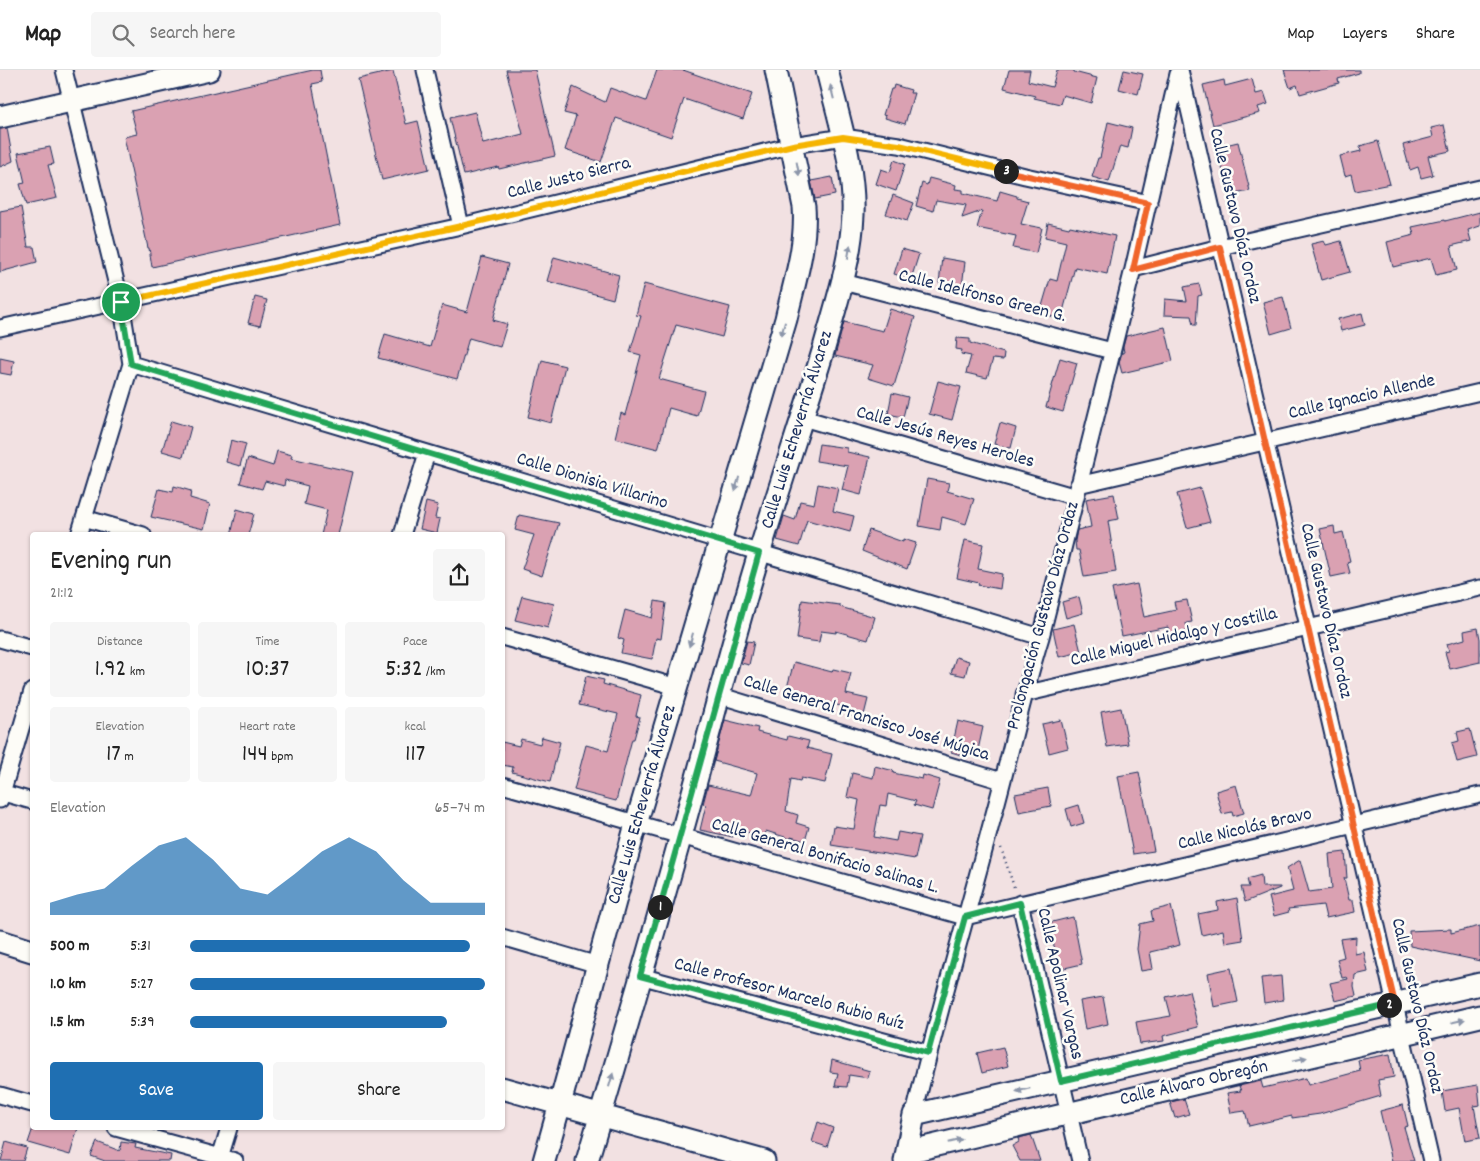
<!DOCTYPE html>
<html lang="en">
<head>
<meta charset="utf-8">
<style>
  body { margin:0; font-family:Dekko,sans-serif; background:#f6f6f6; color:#222; height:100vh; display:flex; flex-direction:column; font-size:19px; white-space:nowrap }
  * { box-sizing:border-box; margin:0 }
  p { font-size:16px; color:#767676 }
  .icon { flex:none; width:28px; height:28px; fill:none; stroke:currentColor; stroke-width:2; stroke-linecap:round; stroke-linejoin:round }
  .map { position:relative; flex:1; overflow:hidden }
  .panel { position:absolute; left:30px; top:462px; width:475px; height:598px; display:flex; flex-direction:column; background:#fff; border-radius:5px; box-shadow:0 1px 4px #0004 }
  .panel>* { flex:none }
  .pin { position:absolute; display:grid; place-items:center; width:42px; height:42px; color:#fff; margin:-21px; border:2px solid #fff; border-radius:50%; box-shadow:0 1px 5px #0007 }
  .km { position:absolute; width:25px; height:25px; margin:-12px; border-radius:50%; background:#222; color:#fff; font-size:14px; line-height:25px; text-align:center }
  .round { display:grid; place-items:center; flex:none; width:52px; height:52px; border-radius:5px; background:#f6f6f6 }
  .summary { display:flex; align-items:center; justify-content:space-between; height:85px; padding:0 20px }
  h1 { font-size:28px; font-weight:600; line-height:38px }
  .figures { display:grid; grid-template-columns:repeat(3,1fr); gap:8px; height:85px; padding:5px 20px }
  .figures div { display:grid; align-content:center; border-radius:5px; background:#f6f6f6; text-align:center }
  .figures b { font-size:25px; font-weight:600 }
  .figures small { font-size:14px; font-weight:400 }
  .figures p { font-size:14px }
  .chart { height:140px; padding:10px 20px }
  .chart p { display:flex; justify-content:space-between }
  .chart svg { width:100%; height:90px; margin-top:5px; fill:#1f6fb2; opacity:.7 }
  .cta { display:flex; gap:10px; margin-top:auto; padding:10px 20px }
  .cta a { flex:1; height:58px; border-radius:5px; background:#1f6fb2; color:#fff; font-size:20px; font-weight:600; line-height:58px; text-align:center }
  .cta a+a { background:#f6f6f6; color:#222 }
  ul { padding:0 20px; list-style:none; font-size:16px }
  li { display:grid; grid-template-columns:80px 60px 1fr; align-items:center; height:38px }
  li i { height:12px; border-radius:6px; background:#1f6fb2 }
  header { display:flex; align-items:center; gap:30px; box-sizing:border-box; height:70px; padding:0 25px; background:#fff; border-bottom:1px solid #e0e0e0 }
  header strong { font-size:24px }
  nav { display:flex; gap:28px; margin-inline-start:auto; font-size:18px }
  .search { width:350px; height:45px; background:#f6f6f6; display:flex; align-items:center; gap:12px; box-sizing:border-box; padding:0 18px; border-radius:5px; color:#767676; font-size:19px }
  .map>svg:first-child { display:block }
  .building { fill:#daa1b2; stroke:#1b2f5e }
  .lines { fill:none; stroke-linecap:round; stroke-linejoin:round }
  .street-casing { stroke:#1b2f5e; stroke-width:19 }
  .secondary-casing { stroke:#1b2f5e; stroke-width:25 }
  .path { stroke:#1b2f5e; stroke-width:2.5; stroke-dasharray:1 4; stroke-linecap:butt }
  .street { stroke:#fdfcf7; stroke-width:15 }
  .secondary { stroke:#fdfcf7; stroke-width:21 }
  .oneway { fill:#8c96aa }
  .split-1-casing { stroke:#fff; stroke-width:10 }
  .split-2-casing { stroke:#fff; stroke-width:10 }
  .split-3-casing { stroke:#fff; stroke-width:10 }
  .split-4-casing { stroke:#fff; stroke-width:10 }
  .split-1 { stroke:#22a559; stroke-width:6 }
  .split-2 { stroke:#22a559; stroke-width:6 }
  .split-3 { stroke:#f0652b; stroke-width:6 }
  .split-4 { stroke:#f5b400; stroke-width:6 }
  .labels { text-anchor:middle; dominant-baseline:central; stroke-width:5; stroke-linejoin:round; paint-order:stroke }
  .street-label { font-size:19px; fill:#1b2f5e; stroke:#fdfcf7 }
</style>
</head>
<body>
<header>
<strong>Map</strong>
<div class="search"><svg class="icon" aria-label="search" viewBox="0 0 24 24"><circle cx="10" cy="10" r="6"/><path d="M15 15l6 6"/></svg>Search here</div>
<nav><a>Map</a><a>Layers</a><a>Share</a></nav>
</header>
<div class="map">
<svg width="1480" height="1091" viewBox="0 0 1480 1091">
  <rect width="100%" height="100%" fill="#f2e1e2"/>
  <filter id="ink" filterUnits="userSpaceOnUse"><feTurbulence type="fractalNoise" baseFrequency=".02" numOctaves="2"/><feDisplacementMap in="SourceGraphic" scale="10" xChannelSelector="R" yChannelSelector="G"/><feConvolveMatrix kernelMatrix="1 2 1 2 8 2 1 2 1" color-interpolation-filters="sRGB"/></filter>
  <g filter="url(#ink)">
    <!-- building -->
    <path class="building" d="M313,0H320L322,12L312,14L340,155L152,197L149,178H148L124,67L137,64L131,41Z
      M506,0H535L555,86L499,99L498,97L464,105L450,48L475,42L483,74L523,64Z
      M657,0H683L752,24L743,49L684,29L671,67L616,48L601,92L565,80L576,46L564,43L573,17L605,32L610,18L646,31Z
      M1009,0H1030L1028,11L1052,17L1057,0H1074V2L1097,8L1091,33L1063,25L1060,34L1034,28L1035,26L1004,18Z
      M1124,0L1143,4L1138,24L1119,19Z
      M1284,0H1359V3L1338,9L1339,13L1300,24L1297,15L1290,18Z
      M393,1L406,54L418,51L429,99L382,110L358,9Z
      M1252,9L1256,24L1264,22L1268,34L1258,37L1260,43L1213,55L1203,15L1224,10L1225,16Z
      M894,15L911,20L910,23H914L905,54L885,48L886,46L883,45L891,19H893Z
      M1108,52L1132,58L1128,78L1120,76L1109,112L1092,107L1098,88H1100Z
      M1444,55L1450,81L1428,86L1433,105L1421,108L1418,97L1410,100L1403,75L1433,67L1431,58Z
      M7,58L13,91L0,97V59Z
      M1378,71L1390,114L1355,121L1351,104L1345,106L1340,86L1361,81L1360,76Z
      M1238,72L1250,121L1229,125L1217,77Z
      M50,77L54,94L48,95L57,128L26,135L20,114L25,113L18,83Z
      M894,90L905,94L896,121L876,114L881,99L890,102Z
      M832,107L835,125L815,129L811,111Z
      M929,108L956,115L955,119L963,120V123L997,131L1000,121L1017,126V128L1028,131L1021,154L1042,158L1036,183L1013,178L1016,166L977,158L982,141L962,148L966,135L936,130L933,141L916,136L922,113L927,115Z
      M893,125L914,133L907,151L886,144Z
      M21,137L28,177H34L37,192L0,202V141Z
      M1480,142V156L1468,160L1471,171L1451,176L1457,200L1436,205L1431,188L1393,197L1387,172L1414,165L1412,157L1445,150V151Z
      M1048,153L1069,158L1070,156L1115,166L1107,204L1075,197L1061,249L1040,243L1050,209L1057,211L1066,172L1045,167Z
      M1324,171L1326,175L1341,171L1350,202L1321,210L1311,174Z
      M902,179L919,184L911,209L894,204Z
      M482,187L508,194L493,250L507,254L500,277L469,268L457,309L378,288L385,264L430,277L442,235L467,242Z
      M554,187L619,205L613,229L547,211Z
      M942,188L965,192L962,217L939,213Z
      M644,214L730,237L722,267L676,255L659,309L704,321L697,346L669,338L658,379L615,368L621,343L625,345L641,285L630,282L641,246L636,245Z
      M1199,214L1202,225L1198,226L1196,255H1193L1191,246L1164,245L1165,229L1187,231L1184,217Z
      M255,227L267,230L260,256L248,253Z
      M1283,227L1291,258L1271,264L1263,232Z
      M890,239L915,247L894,316L868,308L873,295L835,286L844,252L883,261Z
      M1362,243L1365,255L1341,261L1338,249Z
      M1165,257L1173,291L1122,303L1119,292L1122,283L1124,282L1123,277L1126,266Z
      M957,268L970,269V273L1004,283L1003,290L993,289L987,308L966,303L971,286L961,284L962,280L956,279Z
      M0,288L14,291L11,305L0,303Z
      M1060,288L1077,293L1063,342L1046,337Z
      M542,290L565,296L551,353L528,347Z
      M938,311L961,317L952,350L929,344Z
      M892,323L908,327L903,347L888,344Z
      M171,351L191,357L183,387L162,381Z
      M1000,353L1016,358L1011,378L994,374Z
      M231,370L246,374L240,396L226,392Z
      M819,374L847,378V382L870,387L861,425L842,420L848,396L816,391Z
      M277,381L292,385L291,388L353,402L338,465H321L327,440L304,434L308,416L285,410L284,416L265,411L262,419L240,413L248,388L273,396Z
      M927,409L949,413L947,421L974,429L966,454L942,447L940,460L919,456Z
      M818,414L838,418L833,441L854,446L850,462L807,450L799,476L777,470L784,446L795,450L800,431L814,434Z
      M174,416L191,421L190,428L210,434L204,459L151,447L159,419L173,422Z
      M1200,418L1210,452L1187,458L1177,424Z
      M1114,424L1119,449L1108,451L1116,502L1084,507L1079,480H1076L1075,471L1077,460L1091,457L1086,429Z
      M426,432L438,435L435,448L440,449L437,463L420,459Z
      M237,439L254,444L248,465H231Z
      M519,445L559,453L542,506L522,499L534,465L515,460Z
      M1334,456L1335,464L1343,462L1350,491L1347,492L1350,503L1331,507L1320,459Z
      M869,460L903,472V469L916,473L907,499L862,481Z
      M965,470L983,474L978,499L1002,504L1000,519L978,515L979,513L957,508Z
      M1137,514L1144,547L1176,540L1174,532L1187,530L1192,552L1186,553L1188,561L1169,565L1168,557L1122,566L1112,519Z
      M522,526L554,534L548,558L515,550Z
      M1079,527L1083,543L1066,548L1062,532Z
      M802,530L840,535V537L875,547L868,570L836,561V563L821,561L819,572L797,569Z
      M655,531L666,533L661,569L656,568L652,589L621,583L624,570L618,568L625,540L652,548Z
      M1074,554L1081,582L1059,587L1053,559Z
      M1478,558L1480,569V592L1450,599L1445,582L1449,581L1447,574L1465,569L1464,561Z
      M747,571L754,572L749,595L741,593Z
      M956,587L969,591L965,606L951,603Z
      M794,592L832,602L833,599L851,603L846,624L868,629L863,649L847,645L848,638L786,621Z
      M586,606L604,610L603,614L641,625L636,646L640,647L634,669H632L616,731L574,720L586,675L608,681L618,644L579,635Z
      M1121,638L1128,674L1107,677L1101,642Z
      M725,650L758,658L757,662L787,670L788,666L809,671L807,678L832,684L825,713L801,708L800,711L791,709L786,741L798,745L796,753L809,757L805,771L791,767V769L766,761L765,767L735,759L733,767L700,760L706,735L703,734L708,715L751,725L757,703L714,691Z
      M1061,650L1068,678L1049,683L1042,654Z
      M958,651L983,657L978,680L966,677L964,686L951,682Z
      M1470,659L1477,687L1457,692L1452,673L1459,671L1457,662Z
      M542,667L560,672L550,712L512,702L513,697L502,695V672L519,676L521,669L540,674Z
      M875,696L894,701L893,703L922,709L923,705L940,710L932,740L914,735L916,731L888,724L886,736L880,735L874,767L896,771L898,762L920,766L915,789L831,775L834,756L854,759L859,730L847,727L852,703L873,708Z
      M1139,702L1154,781L1133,784L1118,706Z
      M1236,715L1244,743L1233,746L1232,742L1222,744L1216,721Z
      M1048,718L1051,736L1019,742L1015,724Z
      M1079,735L1084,753L1071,757L1066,739Z
      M1345,782L1347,808H1344L1349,830H1353L1355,842L1326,848L1323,835L1288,839L1289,842L1274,846L1269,827L1293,821L1287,798L1300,790L1309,822L1332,819L1329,784Z
      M1261,805L1262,817H1280V818L1245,832L1241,817H1249L1247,809Z
      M1237,828L1243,870L1225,873L1223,860L1202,865L1198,844L1218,840L1217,832Z
      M1171,836L1180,875L1150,882L1153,899L1141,901L1137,879L1140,854L1153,851L1151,841Z
      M1073,847L1082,894L1056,900L1051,881L1055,880L1048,853Z
      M1480,856V891L1410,876L1409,861L1451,859V863Z
      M1356,867L1355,884L1364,882L1368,902L1355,905L1354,917L1356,926L1335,931L1330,913L1348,909L1347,907L1342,908L1337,889L1344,887L1340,869Z
      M1231,898L1238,932L1214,937L1208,903Z
      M1281,906L1283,930L1264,933L1261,908Z
      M1189,921L1198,957L1163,966L1164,971L1140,974L1136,952L1171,946L1166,927Z
      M1103,927L1108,954L1085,959L1080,931Z
      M1003,977L1008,996L982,1003L977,983Z
      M1390,984L1394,1007L1378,1010L1381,1026L1320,1044L1292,1048V1046L1249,1056L1245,1041L1231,1043L1227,1023L1241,1021L1239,1016L1261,1011L1263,1018L1306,1008L1308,1015L1360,1001L1358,990Z
      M832,990L870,1001L868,1008L849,1005L847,1017L835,1016L838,1003L830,1002Z
      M1478,1015L1480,1035L1474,1036L1480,1068L1465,1071L1459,1038L1445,1041L1442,1021Z
      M1184,1029L1189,1044L1175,1048L1170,1032Z
      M1403,1035L1408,1056L1404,1057L1414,1091H1392L1380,1041Z
      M818,1052L833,1058L827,1077L812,1072Z
      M33,1058H78L70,1085L28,1073Z
      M1031,1065L1040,1091H1020L1012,1076L1019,1072L1018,1068Z
      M6,1072L27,1078L23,1091H1Z
      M97,1072L120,1081L121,1072L136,1074L135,1078L171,1085L170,1091H105L91,1086Z"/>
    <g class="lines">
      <!-- street casing -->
      <g class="street-casing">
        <path id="street" d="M64,0L121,232L131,294L79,465
          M425,0L461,156
          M1180,0L1431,1091
          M1133,199L1220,177L1480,118
          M843,212L1112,281
          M0,258L461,156L793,75L843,67L899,75L1025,106L1149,133
          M131,294L1041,567
          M803,348L1076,427
          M1078,415L1480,322
          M84,448L143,465
          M402,465L427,383
          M502,567L677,617
          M0,569L32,578
          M1024,624L1480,518
          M718,625L1002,711
          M502,715L965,847L1480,725
          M0,722L32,731
          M0,730L32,621
          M1020,833L1080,1091
          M502,867L598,895
          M640,906L929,983
          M0,1025L32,1034
          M914,1045C937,946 966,849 992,751C1009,690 1022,628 1041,567L1133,199L1178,4
          M116,1058L235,1091
          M219,1091L229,1058"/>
      </g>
      <!-- secondary casing -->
      <g class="secondary-casing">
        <path id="secondary" d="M0,47L209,0
          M0,871L32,881
          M502,1018L764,1091
          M907,1082L1480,946
          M544,1091L560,1034L636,754L786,249C794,213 807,175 804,137L776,0
          M587,1091C619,984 650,876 680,769C707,674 730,578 759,484C780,415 803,347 824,278C836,234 851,191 853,145C855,96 838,47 827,0
          M905,1091L914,1045L1480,914"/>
      </g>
      <!-- path -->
      <path class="path" d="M1001,778L1015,820"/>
      <!-- street -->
      <use href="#street" class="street"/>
      <!-- secondary -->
      <use href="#secondary" class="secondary"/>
    </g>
    <!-- one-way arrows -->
    <defs><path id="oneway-solid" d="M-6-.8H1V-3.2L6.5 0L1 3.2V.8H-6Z" transform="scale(1.25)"/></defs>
    <g class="oneway">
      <use href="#oneway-solid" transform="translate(832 22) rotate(-104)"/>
      <use href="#oneway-solid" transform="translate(798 99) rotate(79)"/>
      <use href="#oneway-solid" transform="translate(849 182) rotate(-80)"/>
      <use href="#oneway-solid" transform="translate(783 259) rotate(106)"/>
      <use href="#oneway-solid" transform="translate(737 414) rotate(107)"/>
      <use href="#oneway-solid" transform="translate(691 570) rotate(106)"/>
      <use href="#oneway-solid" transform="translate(1458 951) rotate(-13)"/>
      <use href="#oneway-solid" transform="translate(1300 989) rotate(-13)"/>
      <use href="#oneway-solid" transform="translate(611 1010) rotate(-74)"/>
      <use href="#oneway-solid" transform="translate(1023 1020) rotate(167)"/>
      <use href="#oneway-solid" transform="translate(955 1071) rotate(-13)"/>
    </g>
  </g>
  <g class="lines" filter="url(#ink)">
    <!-- split-1 casing -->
    <g class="split-1-casing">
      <path id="split-1" d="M121,232L131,294L759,483L660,837"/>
    </g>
    <!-- split-2 casing -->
    <g class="split-2-casing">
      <path id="split-2" d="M660,837L640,906L928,983L965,847L1020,833L1061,1011L1389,935"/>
    </g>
    <!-- split-3 casing -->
    <g class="split-3-casing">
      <path id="split-3" d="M1006,101L1148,133L1133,200L1220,177L1395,934L1389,935"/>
    </g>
    <!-- split-4 casing -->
    <g class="split-4-casing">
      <path id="split-4" d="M121,232L461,156L793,75L843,67L899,75L1006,101"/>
    </g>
    <!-- split-1 -->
    <use href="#split-1" class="split-1"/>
    <!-- split-2 -->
    <use href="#split-2" class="split-2"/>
    <!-- split-3 -->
    <use href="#split-3" class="split-3"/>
    <!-- split-4 -->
    <use href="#split-4" class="split-4"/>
  </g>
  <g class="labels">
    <!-- street labels -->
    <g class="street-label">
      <text transform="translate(569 109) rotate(-14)">Calle Justo Sierra</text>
      <text transform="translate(1234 146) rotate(77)">Calle Gustavo Díaz Ordaz</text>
      <text transform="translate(982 227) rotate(14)">Calle Idelfonso Green G.</text>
      <text transform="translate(1362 328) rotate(-13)">Calle Ignacio Allende</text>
      <text transform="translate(798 360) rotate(-73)">Calle Luis Echeverría Álvarez</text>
      <text transform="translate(945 368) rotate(16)">Calle Jesús Reyes Heroles</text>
      <text transform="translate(592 412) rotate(17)">Calle Dionisia Villarino</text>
      <text transform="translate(1325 541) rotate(77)">Calle Gustavo Díaz Ordaz</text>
      <text transform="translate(1044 546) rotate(-75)">Prolongación Gustavo Díaz Ordaz</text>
      <text transform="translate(1174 568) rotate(-13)">Calle Miguel Hidalgo y Costilla</text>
      <text transform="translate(866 649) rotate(17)">Calle General Francisco José Múgica</text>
      <text transform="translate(643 735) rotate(-74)">Calle Luis Echeverría Álvarez</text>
      <text transform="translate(1245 760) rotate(-13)">Calle Nicolás Bravo</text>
      <text transform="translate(825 787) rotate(16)">Calle General Bonifacio Salinas L.</text>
      <text transform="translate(1059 914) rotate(77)">Calle Apolinar Vargas</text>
      <text transform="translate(789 925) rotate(15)">Calle Profesor Marcelo Rubio Ruíz</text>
      <text transform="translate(1416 936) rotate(77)">Calle Gustavo Díaz Ordaz</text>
      <text transform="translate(1194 1014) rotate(-13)">Calle Álvaro Obregón</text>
    </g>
  </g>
</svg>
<div class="pin" style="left:121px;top:232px;background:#1e9e55"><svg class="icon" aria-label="arrive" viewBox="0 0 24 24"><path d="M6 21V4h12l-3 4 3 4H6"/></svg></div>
<b class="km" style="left:660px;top:837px">1</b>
<b class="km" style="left:1389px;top:935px">2</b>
<b class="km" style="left:1006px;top:101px">3</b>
<section class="panel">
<div class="summary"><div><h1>Evening run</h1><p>21:12</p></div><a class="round"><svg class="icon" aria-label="share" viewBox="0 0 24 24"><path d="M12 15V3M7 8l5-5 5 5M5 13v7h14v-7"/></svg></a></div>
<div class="figures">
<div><p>Distance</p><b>1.92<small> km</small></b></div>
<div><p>Time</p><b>10:37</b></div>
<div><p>Pace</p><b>5:32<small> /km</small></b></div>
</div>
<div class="figures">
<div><p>Elevation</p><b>17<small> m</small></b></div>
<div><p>Heart rate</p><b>144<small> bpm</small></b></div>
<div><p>kcal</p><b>117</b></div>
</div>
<div class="chart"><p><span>Elevation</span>65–74 m</p>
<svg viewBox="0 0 160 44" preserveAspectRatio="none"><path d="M0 44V38L10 34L20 31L30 20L40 10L50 6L60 17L70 31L80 34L90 24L100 13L110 6L120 13L130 27L140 38L150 38L160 38V44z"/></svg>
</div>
<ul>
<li><b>500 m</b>5:31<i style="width:95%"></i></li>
<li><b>1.0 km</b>5:27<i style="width:100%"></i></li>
<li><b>1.5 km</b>5:39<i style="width:87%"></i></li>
</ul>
<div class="cta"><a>Save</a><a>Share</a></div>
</section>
</div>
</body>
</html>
